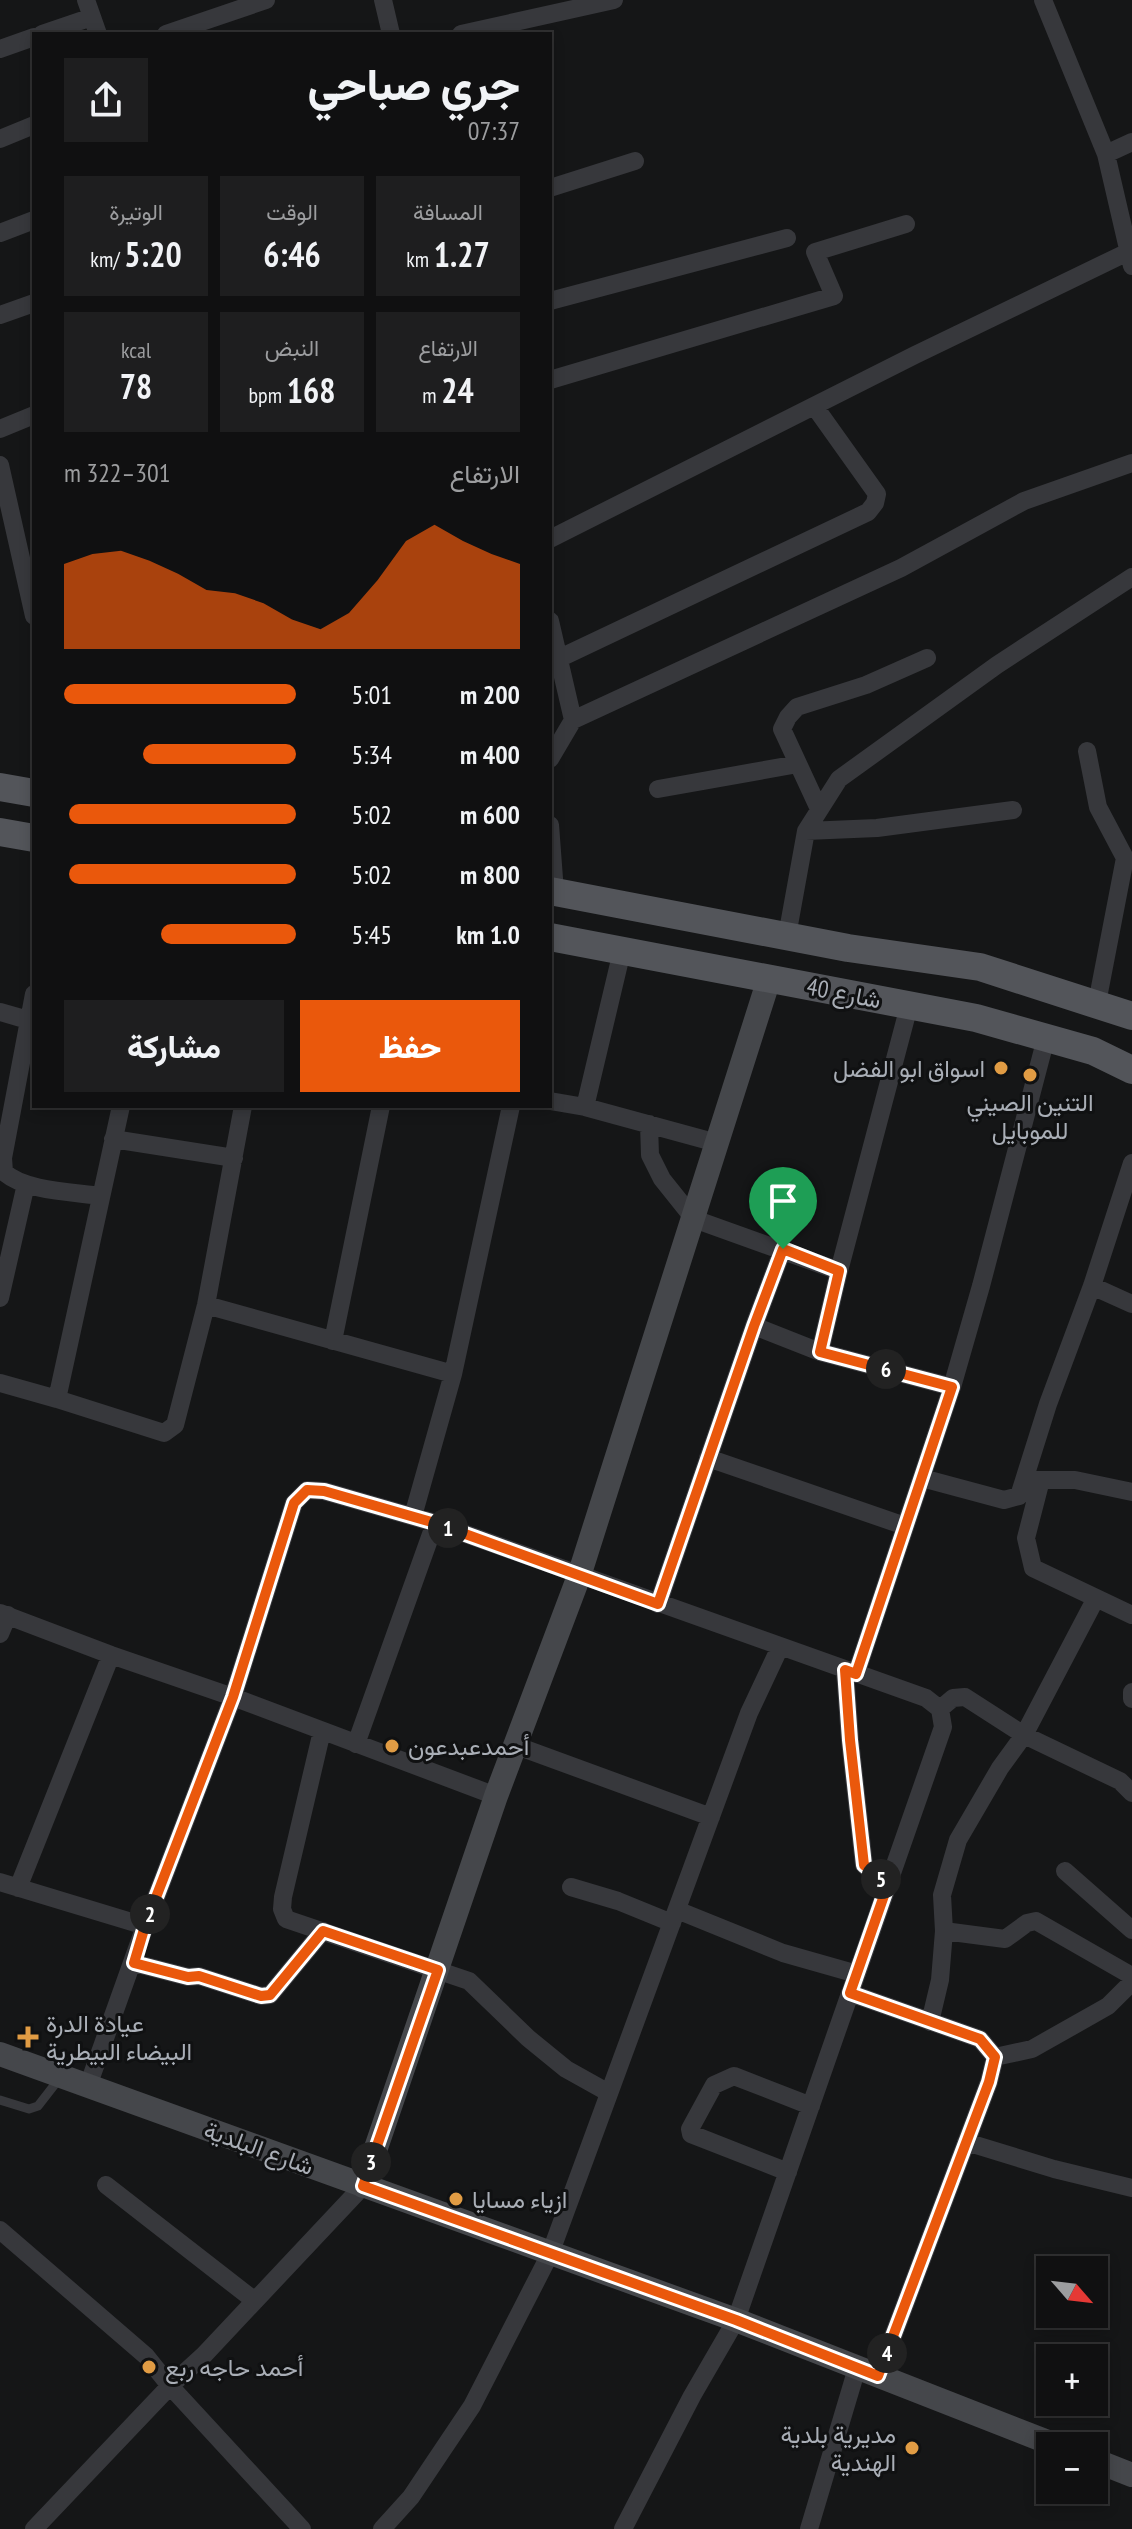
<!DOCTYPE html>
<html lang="ar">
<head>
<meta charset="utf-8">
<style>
  body { margin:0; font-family:"PT Sans Narrow",Vazirmatn,sans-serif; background:#1e1e1f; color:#f1f3f6; direction:rtl; height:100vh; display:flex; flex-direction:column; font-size:30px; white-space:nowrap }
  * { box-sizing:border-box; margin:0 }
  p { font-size:26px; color:#9c9d9f }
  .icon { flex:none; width:44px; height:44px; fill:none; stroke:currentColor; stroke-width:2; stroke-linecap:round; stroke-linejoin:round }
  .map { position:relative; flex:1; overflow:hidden; direction:ltr }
  .details { position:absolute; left:32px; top:32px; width:520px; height:1076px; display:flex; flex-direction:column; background:#101011; border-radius:0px; box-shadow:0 4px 12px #0003,0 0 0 2px #303031; direction:rtl }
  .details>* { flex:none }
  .needle { width:52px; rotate:118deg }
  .tools { position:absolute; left:1036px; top:2256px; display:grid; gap:16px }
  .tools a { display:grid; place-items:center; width:72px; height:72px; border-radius:0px; background:#101011; box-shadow:0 4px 12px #0003,0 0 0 2px #303031; font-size:40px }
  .pin { position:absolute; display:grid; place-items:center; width:68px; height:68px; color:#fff; margin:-82px -34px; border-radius:50% 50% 50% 0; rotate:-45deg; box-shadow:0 0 8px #0007 }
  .pin .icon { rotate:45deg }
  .km { position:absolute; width:40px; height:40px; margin:-20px; border-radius:50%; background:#222; color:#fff; font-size:22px; line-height:40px; text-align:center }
  .round { display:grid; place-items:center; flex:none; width:84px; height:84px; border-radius:0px; background:#1e1e1f }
  .headline { display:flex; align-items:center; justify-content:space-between; height:136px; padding:0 32px }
  h1 { font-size:44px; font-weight:800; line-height:60px }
  .stats { display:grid; grid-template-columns:repeat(3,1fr); gap:12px; height:136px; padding:8px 32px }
  .stats div { display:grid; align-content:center; border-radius:0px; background:#1e1e1f; text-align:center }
  .stats b { font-size:34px; font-weight:800 }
  .stats small { font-size:22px; font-weight:400 }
  .stats p { font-size:22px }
  .chart { height:224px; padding:16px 32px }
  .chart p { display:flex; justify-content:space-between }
  .chart svg { width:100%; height:144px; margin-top:8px; fill:#ea580c; opacity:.7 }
  .action { display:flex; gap:16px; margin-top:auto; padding:16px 32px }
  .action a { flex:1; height:92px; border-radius:0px; background:#ea580c; color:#fff; font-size:32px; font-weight:800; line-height:92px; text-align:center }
  .action a+a { background:#1e1e1f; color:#f1f3f6 }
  ul { padding:0 32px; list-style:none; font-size:26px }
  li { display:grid; grid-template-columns:128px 96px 1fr; align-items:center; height:60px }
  li i { height:20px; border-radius:10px; background:#ea580c }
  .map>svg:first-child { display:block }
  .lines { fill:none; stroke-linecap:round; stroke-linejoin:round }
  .lane { stroke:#37383c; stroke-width:9 }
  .street { stroke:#37383c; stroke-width:18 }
  .secondary { stroke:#45474b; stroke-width:24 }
  .primary { stroke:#53555a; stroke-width:28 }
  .route-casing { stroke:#fff; stroke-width:16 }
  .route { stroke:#ea580c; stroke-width:10 }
  .poi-dot { fill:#e19c44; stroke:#101112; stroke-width:3 }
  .labels { text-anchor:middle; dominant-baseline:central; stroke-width:6; stroke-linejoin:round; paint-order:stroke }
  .street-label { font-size:24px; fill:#a9aeb6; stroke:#101112 }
  .poi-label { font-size:24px; fill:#a9aeb6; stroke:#101112; text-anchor:start }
</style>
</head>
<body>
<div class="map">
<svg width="1132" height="2529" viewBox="0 0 1132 2529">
  <rect width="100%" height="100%" fill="#151617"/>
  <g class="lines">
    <!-- lane -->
    <path class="lane" d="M0,2100L29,2109L38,2106L59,2079"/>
    <!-- street -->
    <path class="street" d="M86,0L98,34
      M383,0L391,34
      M1043,0L1106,154L1132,266
      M42,34L92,17
      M166,34L266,0
      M461,34L614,0
      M0,49L34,37
      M0,139L34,125
      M1106,154L1132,142
      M550,188L635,161
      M0,233L34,220
      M550,301L787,238
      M0,315L34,303
      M550,380L834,296L815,252L906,224
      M0,429L34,415
      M0,465L34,616
      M550,539L915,355L1128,252
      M550,621L573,720L550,759
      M560,658L868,512L875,503L877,494L815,407
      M573,720L901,568L1024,501L1132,463
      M1087,751L1098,807L1125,858L1097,1003
      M658,789L798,764
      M819,809L782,729L788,717L797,707L866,685L927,658
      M550,825L555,892
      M806,831L877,828L1013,810
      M787,936L806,831L839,779L997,665L1132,577
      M34,994L3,1158L4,1172C24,1191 73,1192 100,1196
      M0,1012L28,1020
      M550,1101L585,1107L717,1143
      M585,1107L622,951
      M649,1124L650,1155L662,1179L694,1219L839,1271
      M113,1139L234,1158
      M1092,1286L1132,1304
      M0,1298L26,1184
      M206,1305L453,1374
      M754,1326L820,1352L952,1387
      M333,1341L381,1106
      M820,1352L839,1271L909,1006
      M0,1383L57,1399L164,1433L175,1425L206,1305L243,1106
      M57,1399L121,1106
      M708,1458L905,1526
      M922,1478L1004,1500L1019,1496L1048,1404L1092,1286L1132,1163
      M1032,1480H1075L1132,1492
      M1041,1480L1026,1538L1033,1568L1132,1615
      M413,1516L453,1374L511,1106
      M658,1604L754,1326L783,1249
      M0,1613L111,1655L233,1697L496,1796
      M0,1634L8,1615
      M845,1670L850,1740L864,1865L888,1884
      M856,1674L952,1387L981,1286L1046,1038
      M1132,1692V1699
      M940,1709L953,1698L965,1697L1024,1735L1120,1781L1132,1793
      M322,1731L283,1897L282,1909L286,1919L469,1981L528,2038L566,2069L609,2093
      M356,1744L435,1523
      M517,1746L711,1817
      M1065,1871L1132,1930
      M0,1882L145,1926
      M571,1887L618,1901L672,1923
      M18,1888L111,1655
      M677,1910L783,1953L857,1974
      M944,1931L1005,1939L1027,1923L1036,1921L1132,1976
      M134,1963L188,1977L199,1976L261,1996L270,1995L323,1931
      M850,1993L980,2039L995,2057L989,2082L878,2376
      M930,2022L940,1980L944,1931L942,1895L958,1840L1000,1768L1024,1735L1096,1598
      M995,2057L1032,2049L1108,2006L1132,1982
      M88,2086L145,1926L233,1697L294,1503L307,1490L324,1491L435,1523L926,1698L940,1709L943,1727L736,2320L692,2396L623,2529
      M966,2142L1054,2169L1132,2188
      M788,2172L691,2134L690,2129L714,2085L734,2076L811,2106
      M106,2185L255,2301
      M0,2230L146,2356L170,2386L302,2529
      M34,2529L170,2386L204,2355L363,2186
      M382,2529L411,2497L472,2406L550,2254L749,1713L780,1647
      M809,2529L857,2368"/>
    <!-- secondary -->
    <path class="secondary" d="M0,2054L736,2320L1058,2446
      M363,2186L496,1796L579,1576L769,979
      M1094,2460L1132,2475"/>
    <!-- primary -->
    <path class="primary" d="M0,787L34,793
      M0,832L34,838
      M550,891L848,948L980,967L1132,1016
      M550,937L976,1018L1093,1051L1132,1070"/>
  </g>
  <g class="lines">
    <!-- route casing -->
    <g class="route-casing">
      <path id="route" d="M783,1249L839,1271L820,1352L952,1387L856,1674L845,1670L850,1740L864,1865L888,1884L850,1993L980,2039L995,2057L989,2082L878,2376L736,2320L363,2186L438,1970L323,1931L270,1995L261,1996L199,1976L188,1977L134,1963L145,1926L233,1697L294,1503L307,1490L324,1491L435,1523L658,1604L754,1326Z"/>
    </g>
    <!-- route -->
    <use href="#route" class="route"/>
  </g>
  <!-- markers -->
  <g class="poi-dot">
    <circle cx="1001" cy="1068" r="8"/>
    <circle cx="1030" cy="1075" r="8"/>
    <circle cx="392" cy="1746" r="8"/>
    <path d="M24 2025h8v8h8v8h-8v8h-8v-8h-8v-8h8z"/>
    <circle cx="456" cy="2199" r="8"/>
    <circle cx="149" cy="2367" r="8"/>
    <circle cx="912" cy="2448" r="8"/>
  </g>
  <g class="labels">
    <!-- street labels -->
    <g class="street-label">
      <text transform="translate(844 993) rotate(11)">شارع 40</text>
      <text transform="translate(259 2148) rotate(20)">شارع البلدية</text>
    </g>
    <!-- poi labels -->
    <g class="poi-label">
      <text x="985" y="1068" text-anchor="end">اسواق ابو الفضل</text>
      <text x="1030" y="1102" text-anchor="middle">التنين الصيني<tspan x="1030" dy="28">للموبايل</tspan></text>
      <text x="408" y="1746">أحمدعبدعون</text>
      <text x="46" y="2023">عيادة الدرة<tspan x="46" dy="28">البيضاء البيطرية</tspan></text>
      <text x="472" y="2199">ازياء مسايا</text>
      <text x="165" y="2367">أحمد حاجه ربع</text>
      <text x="896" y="2434" text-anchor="end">مديرية بلدية<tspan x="896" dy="28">الهندية</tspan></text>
    </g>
  </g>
</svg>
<div class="tools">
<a><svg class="needle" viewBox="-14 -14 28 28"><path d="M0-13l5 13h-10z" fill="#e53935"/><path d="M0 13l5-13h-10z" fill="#9c9d9f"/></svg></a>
<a>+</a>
<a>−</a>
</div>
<div class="pin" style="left:783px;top:1249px;background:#1e9e55"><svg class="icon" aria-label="arrive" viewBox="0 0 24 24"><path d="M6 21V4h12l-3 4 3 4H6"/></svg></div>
<b class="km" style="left:448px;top:1528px">1</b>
<b class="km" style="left:150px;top:1914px">2</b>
<b class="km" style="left:371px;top:2162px">3</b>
<b class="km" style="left:887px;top:2353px">4</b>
<b class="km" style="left:881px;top:1879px">5</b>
<b class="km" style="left:886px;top:1369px">6</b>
<section class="details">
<div class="headline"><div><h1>جري صباحي</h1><p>07:37</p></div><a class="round"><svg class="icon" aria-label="share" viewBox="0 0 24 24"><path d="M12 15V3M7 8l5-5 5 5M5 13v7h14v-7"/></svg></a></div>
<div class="stats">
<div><p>المسافة</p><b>1.27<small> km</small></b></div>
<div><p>الوقت</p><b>6:46</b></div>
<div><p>الوتيرة</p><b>5:20<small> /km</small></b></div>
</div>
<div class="stats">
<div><p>الارتفاع</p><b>24<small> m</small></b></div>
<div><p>النبض</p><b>168<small> bpm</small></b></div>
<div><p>kcal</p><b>78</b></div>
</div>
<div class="chart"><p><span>الارتفاع</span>301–322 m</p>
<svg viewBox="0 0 160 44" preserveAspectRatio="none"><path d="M0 44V18L10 15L20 14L30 17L40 21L50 26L60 27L70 30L80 35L90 38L100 33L110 23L120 11L130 6L140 11L150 15L160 18V44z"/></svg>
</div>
<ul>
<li><b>200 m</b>5:01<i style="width:100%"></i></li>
<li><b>400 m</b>5:34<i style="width:66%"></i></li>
<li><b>600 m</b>5:02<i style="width:98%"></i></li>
<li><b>800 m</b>5:02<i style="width:98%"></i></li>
<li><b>1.0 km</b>5:45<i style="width:58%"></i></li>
</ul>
<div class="action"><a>حفظ</a><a>مشاركة</a></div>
</section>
</div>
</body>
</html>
